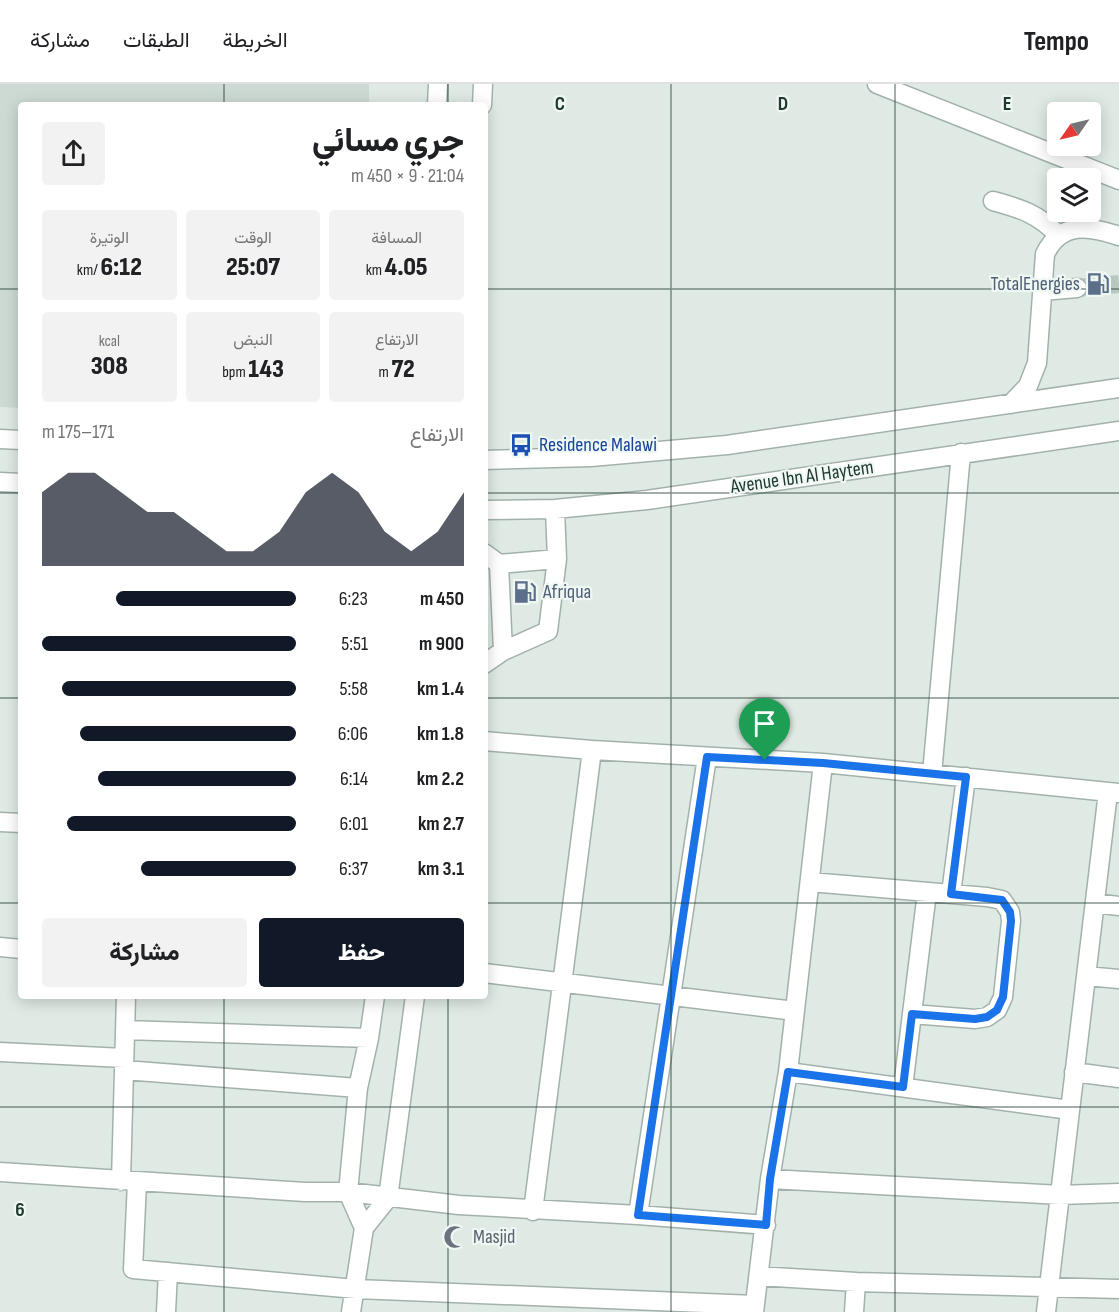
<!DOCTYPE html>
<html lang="ar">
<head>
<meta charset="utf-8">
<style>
  body { margin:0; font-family:"Sofia Sans Condensed",Vazirmatn,sans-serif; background:#f2f2f2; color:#202124; direction:rtl; height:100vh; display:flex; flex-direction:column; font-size:22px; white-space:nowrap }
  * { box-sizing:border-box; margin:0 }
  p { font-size:20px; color:#757577 }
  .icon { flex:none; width:33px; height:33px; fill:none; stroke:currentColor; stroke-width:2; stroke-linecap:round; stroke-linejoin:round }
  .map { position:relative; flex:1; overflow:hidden; direction:ltr }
  .panel { position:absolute; left:18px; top:18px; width:470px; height:897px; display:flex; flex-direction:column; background:#fff; border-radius:6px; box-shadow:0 3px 15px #0003; direction:rtl }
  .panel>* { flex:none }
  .needle { width:39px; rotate:236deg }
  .controls { position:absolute; left:1047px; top:18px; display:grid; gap:12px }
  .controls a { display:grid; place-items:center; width:54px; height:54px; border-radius:6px; background:#fff; box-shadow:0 3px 15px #0003; font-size:30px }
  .pin { position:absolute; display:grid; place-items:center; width:51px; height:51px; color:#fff; margin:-62px -26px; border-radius:50% 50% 50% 0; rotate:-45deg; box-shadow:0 0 6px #0007 }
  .pin .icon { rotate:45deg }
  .round { display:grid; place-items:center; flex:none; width:63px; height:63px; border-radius:6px; background:#f2f2f2 }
  .summary { display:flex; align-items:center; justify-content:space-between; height:102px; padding:0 24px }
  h1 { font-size:33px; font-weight:800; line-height:45px }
  .stats { display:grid; grid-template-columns:repeat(3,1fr); gap:9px; height:102px; padding:6px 24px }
  .stats div { display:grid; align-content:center; border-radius:6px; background:#f2f2f2; text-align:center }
  .stats b { font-size:26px; font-weight:800 }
  .stats small { font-size:16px; font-weight:400 }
  .stats p { font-size:16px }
  .chart { height:168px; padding:12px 24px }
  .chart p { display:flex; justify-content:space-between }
  .chart svg { width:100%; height:108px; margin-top:6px; fill:#111827; opacity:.7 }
  .cta { display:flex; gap:12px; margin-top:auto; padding:12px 24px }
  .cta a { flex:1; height:69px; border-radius:6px; background:#111827; color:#fff; font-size:24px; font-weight:800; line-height:69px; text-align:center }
  .cta a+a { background:#f2f2f2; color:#202124 }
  ul { padding:0 24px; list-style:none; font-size:20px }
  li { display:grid; grid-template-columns:96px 72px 1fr; align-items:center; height:45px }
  li i { height:15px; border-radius:8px; background:#111827 }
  header { display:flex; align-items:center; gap:36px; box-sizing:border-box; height:84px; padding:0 30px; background:#fff; border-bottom:2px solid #e0e0e0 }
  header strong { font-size:28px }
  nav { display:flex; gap:33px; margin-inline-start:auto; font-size:21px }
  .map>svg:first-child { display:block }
  .built { fill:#cddad3 }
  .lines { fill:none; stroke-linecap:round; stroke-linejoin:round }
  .minor-tunnel { stroke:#b9c7c0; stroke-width:18; stroke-dasharray:18 9; stroke-linecap:butt }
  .minor-casing { stroke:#a2b2ab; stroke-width:21 }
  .minor { stroke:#fff; stroke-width:18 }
  .route-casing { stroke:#fff; stroke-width:12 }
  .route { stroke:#1a73e8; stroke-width:8 }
  .grid { fill:none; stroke:#203a31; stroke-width:1.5; stroke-opacity:0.55 }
  .labels { text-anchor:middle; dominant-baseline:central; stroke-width:4.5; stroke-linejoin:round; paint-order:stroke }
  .service-label { font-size:20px; fill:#4e5e75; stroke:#eff7f3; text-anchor:end }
  .transit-label { font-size:20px; fill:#164399; stroke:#eff7f3; text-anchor:start }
  .street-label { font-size:20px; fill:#203a31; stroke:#eff7f3 }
  .worship-label { font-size:20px; fill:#5b616d; stroke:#eff7f3; text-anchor:start }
  .grid-label { font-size:20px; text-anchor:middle; font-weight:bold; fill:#203a31; stroke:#eff7f3; stroke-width:4.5; stroke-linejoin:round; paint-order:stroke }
</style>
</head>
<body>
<header>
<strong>Tempo</strong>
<nav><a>الخريطة</a><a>الطبقات</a><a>مشاركة</a></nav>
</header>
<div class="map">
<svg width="1119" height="1228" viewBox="0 0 1119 1228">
  <rect width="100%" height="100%" fill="#dfeae4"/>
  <!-- built -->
  <path class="built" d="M0,0H369V21H21V324L0,323Z"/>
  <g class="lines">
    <!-- minor-tunnel -->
    <path class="minor-tunnel" d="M1077,204L1119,200"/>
    <!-- minor casing -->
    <g class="minor-casing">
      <path id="minor" d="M877,0L1119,96
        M437,21L438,0
        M482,21L483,0
        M993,117C1019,124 1039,130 1058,151
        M1042,207L1077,204
        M1011,320L1028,302L1037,279L1045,170C1061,137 1089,142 1119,152
        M0,355L21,356
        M484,376L591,373L727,361L1119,304
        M0,398L21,399
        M484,426L555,425L647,416L1119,347
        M484,469L499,480L503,567L484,580
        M499,480L557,475
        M503,567L548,547L557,475L555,425
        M484,657L592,666L823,679L1119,709
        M932,690L961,369
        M0,738L21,739
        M810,798L987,813L1002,816L1010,828L1011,837L1003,913L997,926L987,933L975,935L912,930
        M951,810L966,693
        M1095,819L1119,822
        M0,863L21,865
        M484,889L795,927
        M1086,892L1119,895
        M126,946L369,954
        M0,968L124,974
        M124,986L358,1004
        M788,988L1070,1026
        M1074,988L1119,994
        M903,1003L927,808
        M0,1088L305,1108H348L459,1121L638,1131L766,1141
        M770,1095L1060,1111L1119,1109
        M121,1097L126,912
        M137,1098L133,1185L356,1205L755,1221
        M533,1127L592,666
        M638,1131L707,673
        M364,1144L348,1108L358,1004L369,954L375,912
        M759,1192L856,1198L1119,1205
        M166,1228L168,1188
        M351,1228L364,1144L388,1114L415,912
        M754,1228L770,1095L788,988L823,679
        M854,1228L856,1198
        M1046,1228L1108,708"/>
    </g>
    <!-- minor -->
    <use href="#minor" class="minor"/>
  </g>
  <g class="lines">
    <!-- route casing -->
    <g class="route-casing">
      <path id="route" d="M707,673L823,679L966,693L951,810L1002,816L1010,828L1011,837L1003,913L997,926L987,933L975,935L912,930L903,1003L788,988L770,1095L766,1141L638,1131Z"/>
    </g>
    <!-- route -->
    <use href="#route" class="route"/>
  </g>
  <!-- grid -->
  <path class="grid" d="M224,0V21M448,0V21M671,0V1228M895,0V1228M0,205H21M484,205H1119M0,409H21M484,409H1119M0,614H21M484,614H1119M0,819H21M484,819H1119M224,912V1228M448,912V1228M0,1023H1119"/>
  <!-- icons -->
  <defs>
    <g id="fuel-bare" transform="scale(1.8)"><path d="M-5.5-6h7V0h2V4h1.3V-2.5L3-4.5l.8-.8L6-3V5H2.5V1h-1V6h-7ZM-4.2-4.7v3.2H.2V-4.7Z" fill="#5c6f8a" stroke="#eff7f3" stroke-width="2.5" paint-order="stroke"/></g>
    <g id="bus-bare" transform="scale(1.8)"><path d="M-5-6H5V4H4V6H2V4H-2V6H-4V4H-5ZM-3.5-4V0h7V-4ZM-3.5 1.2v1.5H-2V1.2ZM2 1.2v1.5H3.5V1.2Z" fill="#1a4fb4" stroke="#eff7f3" stroke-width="2.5" paint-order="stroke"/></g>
    <g id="mosque-bare" transform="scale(1.8)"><path d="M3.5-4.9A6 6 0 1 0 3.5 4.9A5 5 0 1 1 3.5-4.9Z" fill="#6b7280" stroke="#eff7f3" stroke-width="2.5" paint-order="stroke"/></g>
  </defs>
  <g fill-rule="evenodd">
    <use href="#fuel-bare" x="1098" y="200"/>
    <use href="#bus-bare" x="521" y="361"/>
    <use href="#fuel-bare" x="525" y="508"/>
    <use href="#mosque-bare" x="455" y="1153"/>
  </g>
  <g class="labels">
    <!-- service labels -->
    <g class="service-label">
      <text x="1080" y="200">TotalEnergies</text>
      <text x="543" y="508" text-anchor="start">Afriqua</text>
    </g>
    <!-- transit labels -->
    <g class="transit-label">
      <text x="539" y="361">Residence Malawi</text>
    </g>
    <!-- street labels -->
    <g class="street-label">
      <text transform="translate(802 393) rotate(-8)">Avenue Ibn Al Haytem</text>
    </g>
    <!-- worship labels -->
    <g class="worship-label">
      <text x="473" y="1153">Masjid</text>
    </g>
  </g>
  <g class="grid-label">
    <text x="560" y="26">C</text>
    <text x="783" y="26">D</text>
    <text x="1007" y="26">E</text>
    <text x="20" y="1132">6</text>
  </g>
</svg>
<div class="controls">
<a><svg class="needle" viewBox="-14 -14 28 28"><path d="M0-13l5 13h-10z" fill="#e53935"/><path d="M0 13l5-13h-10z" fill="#757577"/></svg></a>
<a><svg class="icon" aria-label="layers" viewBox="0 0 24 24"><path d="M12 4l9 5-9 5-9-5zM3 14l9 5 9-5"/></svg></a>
</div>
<div class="pin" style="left:765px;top:676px;background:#1e9e55"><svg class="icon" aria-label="arrive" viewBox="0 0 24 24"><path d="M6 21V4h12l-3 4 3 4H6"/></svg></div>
<section class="panel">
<div class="summary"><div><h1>جري مسائي</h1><p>21:04 · 9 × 450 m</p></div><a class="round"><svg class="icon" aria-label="share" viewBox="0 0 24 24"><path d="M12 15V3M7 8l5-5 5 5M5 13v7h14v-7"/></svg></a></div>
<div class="stats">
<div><p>المسافة</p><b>4.05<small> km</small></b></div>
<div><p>الوقت</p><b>25:07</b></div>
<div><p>الوتيرة</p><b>6:12<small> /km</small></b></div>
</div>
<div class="stats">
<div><p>الارتفاع</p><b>72<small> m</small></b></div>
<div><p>النبض</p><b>143<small> bpm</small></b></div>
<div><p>kcal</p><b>308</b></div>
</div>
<div class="chart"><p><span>الارتفاع</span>171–175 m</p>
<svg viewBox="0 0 160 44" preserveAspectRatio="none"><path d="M0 44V14L10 6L20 6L30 14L40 22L50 22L60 30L70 38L80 38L90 30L100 14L110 6L120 14L130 30L140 38L150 30L160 14V44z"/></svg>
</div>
<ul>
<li><b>450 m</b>6:23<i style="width:71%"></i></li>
<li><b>900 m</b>5:51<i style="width:100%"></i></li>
<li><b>1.4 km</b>5:58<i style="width:92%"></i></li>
<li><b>1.8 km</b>6:06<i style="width:85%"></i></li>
<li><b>2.2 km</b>6:14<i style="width:78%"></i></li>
<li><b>2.7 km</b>6:01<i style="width:90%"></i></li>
<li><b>3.1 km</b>6:37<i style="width:61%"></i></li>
</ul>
<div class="cta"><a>حفظ</a><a>مشاركة</a></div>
</section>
</div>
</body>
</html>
